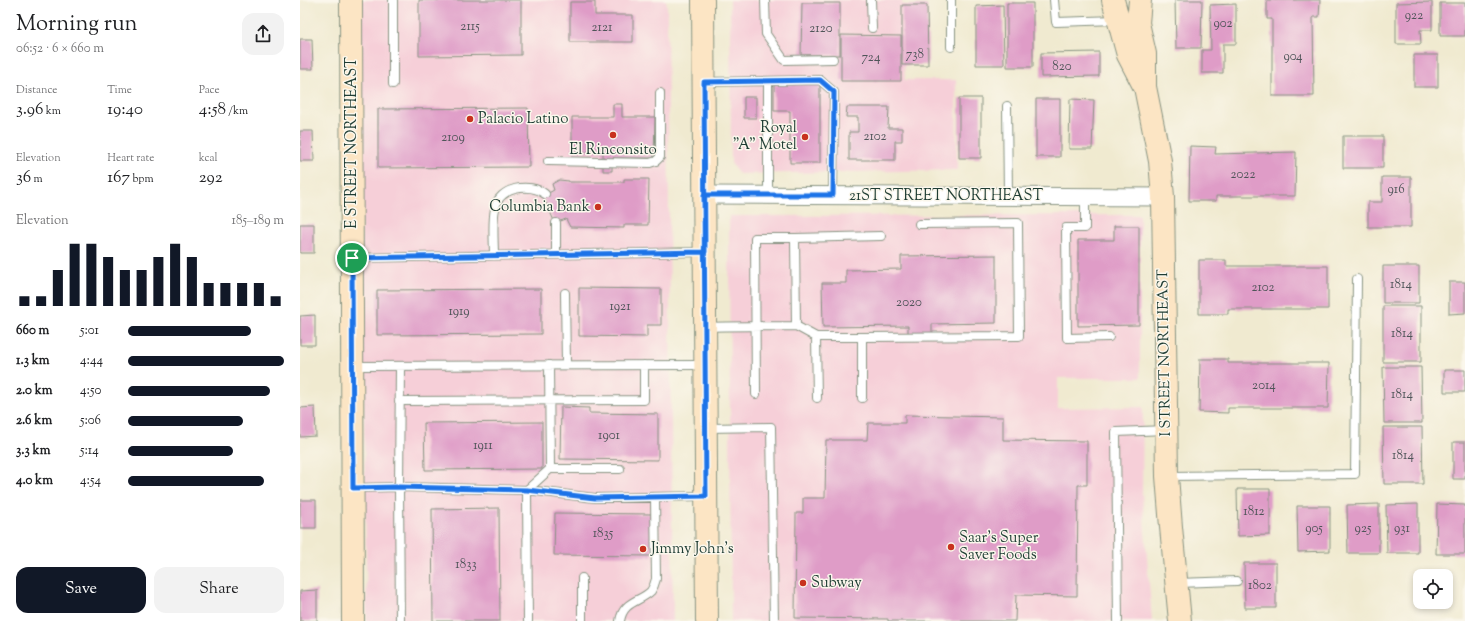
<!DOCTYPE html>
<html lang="en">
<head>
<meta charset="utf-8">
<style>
  body { margin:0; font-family:"Sorts Mill Goudy",serif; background:#f2f2f2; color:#202124; height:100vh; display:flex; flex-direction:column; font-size:15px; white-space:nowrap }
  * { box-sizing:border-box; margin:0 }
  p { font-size:13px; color:#757577 }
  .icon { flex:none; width:22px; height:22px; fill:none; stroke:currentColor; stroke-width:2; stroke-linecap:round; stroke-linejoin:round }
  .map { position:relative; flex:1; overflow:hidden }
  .side { display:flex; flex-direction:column; background:#fff; width:300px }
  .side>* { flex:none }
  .tools { position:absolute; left:1113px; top:569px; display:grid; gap:8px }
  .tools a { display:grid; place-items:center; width:40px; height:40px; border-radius:8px; background:#fff; box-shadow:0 2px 6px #0003; font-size:20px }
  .pin { position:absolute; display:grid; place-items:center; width:34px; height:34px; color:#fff; margin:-17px; border:2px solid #fff; border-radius:50%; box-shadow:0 1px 4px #0007 }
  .round { display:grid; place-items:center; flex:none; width:42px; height:42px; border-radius:12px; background:#f2f2f2 }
  .head { display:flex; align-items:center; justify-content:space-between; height:68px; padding:0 16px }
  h1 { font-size:22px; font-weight:600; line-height:30px }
  .stats { display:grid; grid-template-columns:repeat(3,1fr); gap:6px; height:68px; padding:4px 16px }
  .stats div { display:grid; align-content:center }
  .stats b { font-size:17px; font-weight:600 }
  .stats small { font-size:11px; font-weight:400 }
  .stats p { font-size:11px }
  .chart { height:112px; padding:8px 16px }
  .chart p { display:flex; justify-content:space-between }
  .chart svg { width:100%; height:72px; margin-top:4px; stroke:#111827; stroke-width:6 }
  .cta { display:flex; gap:8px; margin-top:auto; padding:8px 16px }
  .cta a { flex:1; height:46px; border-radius:12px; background:#111827; color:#fff; font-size:16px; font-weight:600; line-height:46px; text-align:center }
  .cta a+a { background:#f2f2f2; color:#202124 }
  ul { padding:0 16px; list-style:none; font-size:13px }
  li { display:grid; grid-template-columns:64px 48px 1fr; align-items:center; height:30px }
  li i { height:10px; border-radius:5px; background:#111827 }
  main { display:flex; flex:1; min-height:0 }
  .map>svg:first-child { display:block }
  .built { fill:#f6cfd8 }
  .building { fill:#df9cc7 }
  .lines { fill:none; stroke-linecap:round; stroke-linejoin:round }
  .lane-casing { stroke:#889482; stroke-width:10 }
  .street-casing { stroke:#889482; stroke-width:19 }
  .secondary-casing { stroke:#889482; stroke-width:24 }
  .lane { stroke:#fff; stroke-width:8 }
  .street { stroke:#fff; stroke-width:17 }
  .secondary { stroke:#fce5c4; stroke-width:22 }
  .route-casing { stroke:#fff; stroke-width:8 }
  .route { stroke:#1a73e8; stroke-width:5 }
  .poi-dot { fill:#c8321e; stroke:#fbf7ec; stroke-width:1.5 }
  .labels { text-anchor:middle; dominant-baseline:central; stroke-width:3; stroke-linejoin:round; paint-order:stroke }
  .number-label { font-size:13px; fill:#4f5559 }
  .poi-label { font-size:15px; fill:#1f3d34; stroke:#fbf7ec; text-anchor:start }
  .street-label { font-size:15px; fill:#1f3d34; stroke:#fbf7ec }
</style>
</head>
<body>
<main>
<section class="side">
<div class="head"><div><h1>Morning run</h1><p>06:52 · 6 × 660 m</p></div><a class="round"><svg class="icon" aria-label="share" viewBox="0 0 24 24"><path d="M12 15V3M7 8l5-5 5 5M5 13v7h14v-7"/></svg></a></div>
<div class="stats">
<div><p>Distance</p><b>3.96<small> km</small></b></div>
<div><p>Time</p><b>19:40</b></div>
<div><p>Pace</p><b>4:58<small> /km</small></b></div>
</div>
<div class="stats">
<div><p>Elevation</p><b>36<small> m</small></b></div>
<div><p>Heart rate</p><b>167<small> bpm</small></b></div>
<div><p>kcal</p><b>292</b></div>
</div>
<div class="chart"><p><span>Elevation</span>185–189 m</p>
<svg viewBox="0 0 160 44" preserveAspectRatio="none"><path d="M5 44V38M15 44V38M25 44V22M35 44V6M45 44V6M55 44V14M65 44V22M75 44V22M85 44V14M95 44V6M105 44V14M115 44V30M125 44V30M135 44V30M145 44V30M155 44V38"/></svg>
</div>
<ul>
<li><b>660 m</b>5:01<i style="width:79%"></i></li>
<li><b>1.3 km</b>4:44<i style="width:100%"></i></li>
<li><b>2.0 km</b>4:50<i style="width:91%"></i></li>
<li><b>2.6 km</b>5:06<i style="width:74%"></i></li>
<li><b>3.3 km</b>5:14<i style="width:67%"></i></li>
<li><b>4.0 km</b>4:54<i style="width:87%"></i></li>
</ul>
<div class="cta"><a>Save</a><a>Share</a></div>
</section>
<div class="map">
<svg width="1165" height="621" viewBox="0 0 1165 621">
  <rect width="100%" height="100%" fill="#fbf7ec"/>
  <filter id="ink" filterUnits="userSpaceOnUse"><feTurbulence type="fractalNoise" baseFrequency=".025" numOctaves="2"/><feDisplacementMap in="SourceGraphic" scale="8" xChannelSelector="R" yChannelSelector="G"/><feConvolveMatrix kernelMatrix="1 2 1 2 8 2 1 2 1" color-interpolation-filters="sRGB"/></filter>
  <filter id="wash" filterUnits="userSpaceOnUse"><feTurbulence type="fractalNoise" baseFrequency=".012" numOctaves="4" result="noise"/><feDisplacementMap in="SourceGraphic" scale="16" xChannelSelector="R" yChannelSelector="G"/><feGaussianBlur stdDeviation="0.9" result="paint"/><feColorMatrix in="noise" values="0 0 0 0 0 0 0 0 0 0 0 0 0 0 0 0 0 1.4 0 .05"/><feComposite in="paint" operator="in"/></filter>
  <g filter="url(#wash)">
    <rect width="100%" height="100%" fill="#f0ead0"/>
    <!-- built -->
    <path class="built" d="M59,0H366L367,5L373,621H67L58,3Z
      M430,0H602L605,80H656L657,170L439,174L431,163Z
      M840,215V378H758V408L843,407L842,493L852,621H431L429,216Z"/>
    <g id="blocks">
      <!-- building -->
      <path class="building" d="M119,0H221V55L119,56Z
        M875,0H902L901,48H876Z
        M967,0H1020L1019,17H1013L1014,96H972V19H967Z
        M270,2H295V15H333V42H270Z
        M1132,2V30H1120L1121,44H1096V3Z
        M502,3H540V55H501Z
        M707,3H733V67H707Z
        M1140,3H1165V36H1140Z
        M936,4V44H923V73H902V50H911L910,5Z
        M602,5H627L628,65H602Z
        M703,5L704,65H676V6Z
        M541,35L601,36V81H541Z
        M0,39H12L13,69H0Z
        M799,52V76L741,77V53Z
        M1114,55H1138V87H1114Z
        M520,84V163H490V111H474V85Z
        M444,97H456V118H444Z
        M659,98H681V158H659Z
        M736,99H760V157H736Z
        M770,99L794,100L792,149H769Z
        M313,104H322V117H355L354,158H312V171H303V152H272V117H313Z
        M547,107H589L588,128H602V141H595V160H549V132H558V117H546Z
        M228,108L229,167L78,168V109Z
        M0,131H13L14,161H0Z
        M1043,136H1083V168H1043Z
        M890,146L916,147L915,154L996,152L995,196H916V201H889Z
        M1082,177H1111V227H1068V202H1082Z
        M324,179H349L348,225H324V228L270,227L266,219L255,223L243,196L254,190L252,184L259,180L269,181V182H324Z
        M0,224H14V253H0Z
        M814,226H839V325L778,326V240H814Z
        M696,255V323L632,324V333H608V326L523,327L522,283H546V270L601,269V256Z
        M899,260H926V266H1028V309H928V314H899Z
        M1083,266H1119V303H1083Z
        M1149,282H1165V313L1149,314Z
        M279,288L361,289V325H347V337L279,336Z
        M241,289V334L77,335V290Z
        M1083,306H1121V362H1083Z
        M15,315V345H0V316Z
        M900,359H928V363H1029L1028,408H928V413L899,412Z
        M1083,367H1121L1122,423H1084Z
        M1144,370H1165V392H1144Z
        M15,407L16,436L0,437V408Z
        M261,407L289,408V413L358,414V460L260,459Z
        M605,415L703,417V440L787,441V485H778L777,596L716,595L715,621H588V619L495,618L496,513H503V498H525L526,440H567L568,423H605Z
        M242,422V469L125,470L124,423Z
        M1083,427H1122L1123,484H1084Z
        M1153,442H1165V479H1153Z
        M937,489H970V535L938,536Z
        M0,500H16V528H0Z
        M1079,504V553H1048L1047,505Z
        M1118,504V553H1087L1086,505Z
        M1137,504L1165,505V554H1136Z
        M997,506H1030V551L998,552Z
        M199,508L200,621H133L132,509Z
        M255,513L352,514V556L254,555Z
        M944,563H976V608H945Z
        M17,590V621H0V591Z"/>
    </g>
  </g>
  <g filter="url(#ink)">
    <use href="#blocks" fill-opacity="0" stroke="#889482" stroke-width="1"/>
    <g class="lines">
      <!-- lane casing -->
      <g class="lane-casing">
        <path id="lane" d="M465,0L466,34L484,60L533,59
          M571,0L572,28
          M651,0V47
          M754,0L756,22L817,20
          M404,82L520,80L534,92L533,195
          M468,82V195
          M93,84V0
          M707,106L708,196
          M248,161L350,163L356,161L360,157V93
          M785,197V228H766L767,338L809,337
          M256,223V254
          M495,238L581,236
          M194,256C194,242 192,222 195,209C198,187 230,182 245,194
          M53,258L404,252
          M265,293L266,365
          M496,326L516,337L517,398
          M406,327C436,326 466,326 496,326L495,238H455L456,394
          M516,337H562V398
          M562,337L719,336L718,223L619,224
          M249,365L250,469H320
          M53,366L405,365
          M99,401L344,400V365
          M406,428L471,427L474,621
          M868,476L1055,474L1057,279
          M54,488L99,487L100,366
          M282,578V621
          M877,583L937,581
          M100,621L99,487L227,490L295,498L405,496
          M228,621L227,490L250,469
          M320,621C323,601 340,602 351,591C353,588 355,583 356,579L355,497
          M818,621L816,432L866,430"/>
      </g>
      <!-- street casing -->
      <g class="street-casing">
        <path id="street" d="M404,195L863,197"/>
      </g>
      <!-- secondary casing -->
      <g class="secondary-casing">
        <path id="secondary" d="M51,0L53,621
          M403,0L407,621
          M813,0L828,55L843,84
          M840,0L838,23L845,54V87L860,161L863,197L867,476L871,527L880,621"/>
      </g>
      <!-- lane -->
      <use href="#lane" class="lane"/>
      <!-- street -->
      <use href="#street" class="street"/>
      <!-- secondary -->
      <use href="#secondary" class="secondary"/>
    </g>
  </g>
  <g class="lines" filter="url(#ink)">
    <!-- route casing -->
    <g class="route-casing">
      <path id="route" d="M52,258L53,488L98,487L227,490L295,498L406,496L404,195H533L534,92L520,80L404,82L405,252L52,258"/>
    </g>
    <!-- route -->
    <use href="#route" class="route"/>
  </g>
  <!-- markers -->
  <g class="poi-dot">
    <circle cx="170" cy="119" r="4"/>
    <circle cx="313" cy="135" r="4"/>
    <circle cx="505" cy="137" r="4"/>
    <circle cx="298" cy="207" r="4"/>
    <circle cx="651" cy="547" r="4"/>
    <circle cx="343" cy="549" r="4"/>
    <circle cx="503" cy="583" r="4"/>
  </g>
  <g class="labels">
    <!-- number labels -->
    <g class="number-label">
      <text x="1114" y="16">922</text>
      <text x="923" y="24">902</text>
      <text x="170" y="27">2115</text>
      <text x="302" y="28">2121</text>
      <text x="521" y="29">2120</text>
      <text x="615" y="55">738</text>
      <text x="993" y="57">904</text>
      <text x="571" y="58">724</text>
      <text x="762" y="67">820</text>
      <text x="575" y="137">2102</text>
      <text x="153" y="138">2109</text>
      <text x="943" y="175">2022</text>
      <text x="1096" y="190">916</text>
      <text x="1101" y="285">1814</text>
      <text x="963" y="288">2102</text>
      <text x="609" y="303">2020</text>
      <text x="320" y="307">1921</text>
      <text x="159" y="312">1919</text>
      <text x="1102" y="334">1814</text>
      <text x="964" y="386">2014</text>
      <text x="1102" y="395">1814</text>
      <text x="309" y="436">1901</text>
      <text x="183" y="446">1911</text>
      <text x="1103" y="456">1814</text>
      <text x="954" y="512">1812</text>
      <text x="1014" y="529">905</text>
      <text x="1063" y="529">925</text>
      <text x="1102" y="529">931</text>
      <text x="303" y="534">1835</text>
      <text x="166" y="565">1833</text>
      <text x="960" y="586">1802</text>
    </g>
    <!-- poi labels -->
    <g class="poi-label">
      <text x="178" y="119">Palacio Latino</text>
      <text x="497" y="128" text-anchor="end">Royal<tspan x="497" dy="17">"A" Motel</tspan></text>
      <text x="313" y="150" text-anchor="middle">El Rinconsito</text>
      <text x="290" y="207" text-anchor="end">Columbia Bank</text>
      <text x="659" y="538">Saar's Super<tspan x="659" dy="17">Saver Foods</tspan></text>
      <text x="351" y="549">Jimmy John's</text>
      <text x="511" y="583">Subway</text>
    </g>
    <!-- street labels -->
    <g class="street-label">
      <text transform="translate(52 143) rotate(-90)">E STREET NORTHEAST</text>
      <text x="646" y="196">21ST STREET NORTHEAST</text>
      <text transform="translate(865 353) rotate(-91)">I STREET NORTHEAST</text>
    </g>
  </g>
</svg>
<div class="tools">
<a><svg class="icon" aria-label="locate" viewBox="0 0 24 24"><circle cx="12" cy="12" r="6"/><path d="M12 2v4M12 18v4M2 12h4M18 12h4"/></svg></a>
</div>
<div class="pin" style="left:52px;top:258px;background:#1e9e55"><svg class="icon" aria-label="arrive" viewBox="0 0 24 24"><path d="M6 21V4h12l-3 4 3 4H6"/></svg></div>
</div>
</main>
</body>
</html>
